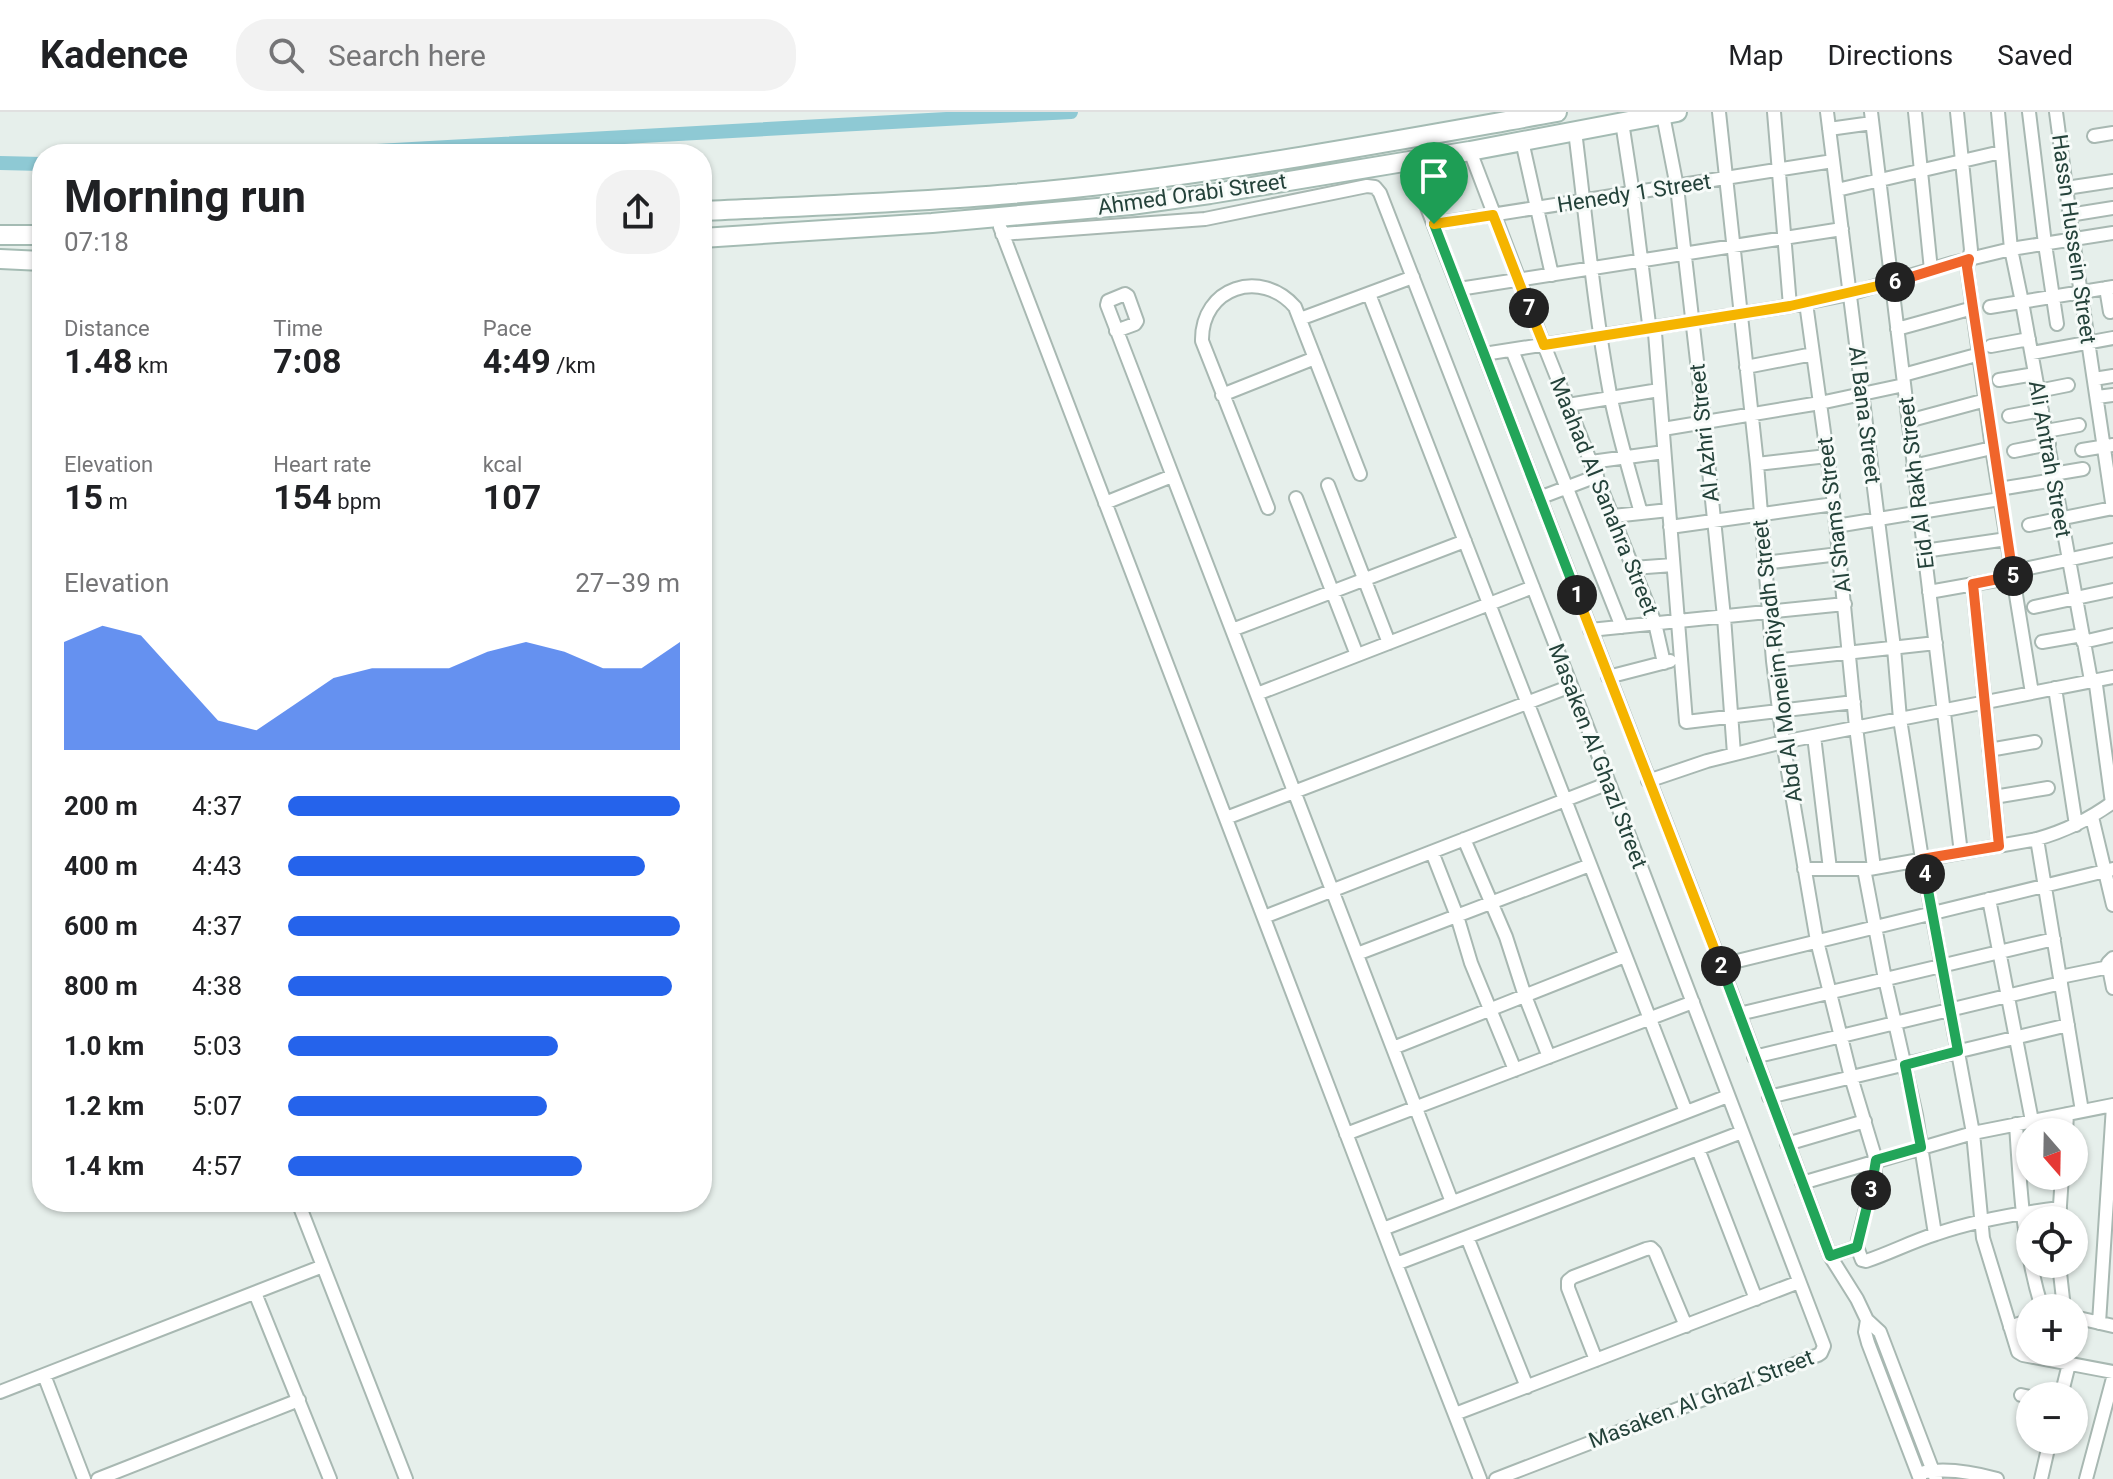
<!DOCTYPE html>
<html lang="en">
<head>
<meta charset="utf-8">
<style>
  body { margin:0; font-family:Roboto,sans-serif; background:#f2f2f2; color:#202124; height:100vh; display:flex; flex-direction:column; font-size:30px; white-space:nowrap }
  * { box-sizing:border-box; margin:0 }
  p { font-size:26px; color:#757577 }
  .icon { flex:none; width:44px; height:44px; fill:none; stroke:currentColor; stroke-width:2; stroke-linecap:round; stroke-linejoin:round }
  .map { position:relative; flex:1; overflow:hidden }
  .sheet { position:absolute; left:32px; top:32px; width:680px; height:1068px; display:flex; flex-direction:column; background:#fff; border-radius:32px; box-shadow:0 2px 6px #0004 }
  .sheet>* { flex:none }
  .needle { width:52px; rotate:160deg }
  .tools { position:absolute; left:2016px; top:1006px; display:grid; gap:16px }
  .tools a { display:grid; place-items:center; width:72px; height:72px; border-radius:50%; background:#fff; box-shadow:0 2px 6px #0004; font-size:40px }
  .pin { position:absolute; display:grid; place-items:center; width:68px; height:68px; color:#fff; margin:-82px -34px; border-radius:50% 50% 50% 0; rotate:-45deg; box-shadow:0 0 8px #0007 }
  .pin .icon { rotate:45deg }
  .km { position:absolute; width:40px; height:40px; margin:-20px; border-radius:50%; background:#222; color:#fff; font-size:22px; line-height:40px; text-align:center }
  .round { display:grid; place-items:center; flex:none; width:84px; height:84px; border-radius:32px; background:#f2f2f2 }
  .summary { display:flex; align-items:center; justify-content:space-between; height:136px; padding:0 32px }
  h1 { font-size:44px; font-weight:700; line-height:60px }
  .figures { display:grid; grid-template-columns:repeat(3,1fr); gap:12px; height:136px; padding:8px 32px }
  .figures div { display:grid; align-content:center }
  .figures b { font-size:34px; font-weight:700 }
  .figures small { font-size:22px; font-weight:400 }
  .figures p { font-size:22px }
  .chart { height:224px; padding:16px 32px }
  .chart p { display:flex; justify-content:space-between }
  .chart svg { width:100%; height:144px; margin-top:8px; fill:#2563eb; opacity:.7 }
  ul { padding:0 32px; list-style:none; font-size:26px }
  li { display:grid; grid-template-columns:128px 96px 1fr; align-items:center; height:60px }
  li i { height:20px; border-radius:10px; background:#2563eb }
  header { display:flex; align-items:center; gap:48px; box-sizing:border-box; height:112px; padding:0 40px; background:#fff; border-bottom:2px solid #e0e0e0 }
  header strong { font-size:38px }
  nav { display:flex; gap:44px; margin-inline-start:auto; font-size:28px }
  .search { width:560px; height:72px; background:#f2f2f2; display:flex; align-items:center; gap:20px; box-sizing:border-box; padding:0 28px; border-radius:32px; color:#757577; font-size:30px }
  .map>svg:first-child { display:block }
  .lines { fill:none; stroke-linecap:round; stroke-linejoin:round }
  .canal { stroke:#8ec9d4; stroke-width:14 }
  .minor-casing { stroke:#a8b8b2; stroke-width:16 }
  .secondary-casing { stroke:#a4bbb3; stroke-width:22 }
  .minor { stroke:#fff; stroke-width:12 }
  .secondary { stroke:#fff; stroke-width:18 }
  .split-1-casing { stroke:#fff; stroke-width:16 }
  .split-2-casing { stroke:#fff; stroke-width:16 }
  .split-3-casing { stroke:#fff; stroke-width:16 }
  .split-4-casing { stroke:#fff; stroke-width:16 }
  .split-5-casing { stroke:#fff; stroke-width:16 }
  .split-6-casing { stroke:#fff; stroke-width:16 }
  .split-7-casing { stroke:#fff; stroke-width:16 }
  .split-8-casing { stroke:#fff; stroke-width:16 }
  .split-1 { stroke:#22a559; stroke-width:10 }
  .split-2 { stroke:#f5b400; stroke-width:10 }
  .split-3 { stroke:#22a559; stroke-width:10 }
  .split-4 { stroke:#22a559; stroke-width:10 }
  .split-5 { stroke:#f0652b; stroke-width:10 }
  .split-6 { stroke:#f0652b; stroke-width:10 }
  .split-7 { stroke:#f5b400; stroke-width:10 }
  .split-8 { stroke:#f5b400; stroke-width:10 }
  .labels { text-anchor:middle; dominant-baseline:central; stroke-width:6; stroke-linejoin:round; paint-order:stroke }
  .street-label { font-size:22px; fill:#24423a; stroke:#f7fbf9 }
</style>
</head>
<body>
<header>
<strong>Kadence</strong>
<div class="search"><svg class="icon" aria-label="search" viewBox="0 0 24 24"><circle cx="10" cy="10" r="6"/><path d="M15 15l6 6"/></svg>Search here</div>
<nav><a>Map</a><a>Directions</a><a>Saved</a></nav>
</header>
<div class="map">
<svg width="2113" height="1367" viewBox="0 0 2113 1367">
  <rect width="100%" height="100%" fill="#e6efeb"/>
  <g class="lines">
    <!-- canal -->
    <path class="canal" d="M323,42L1071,0
      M0,51L42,52"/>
    <!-- minor casing -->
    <g class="minor-casing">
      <path id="minor" d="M1719,0L1757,352L1773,549L1783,630L1817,829L1851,965L1876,1048L1874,1065L1858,1128L1857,1135L1862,1148L1866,1149C1890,1141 1913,1129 1936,1122C1977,1108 2018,1101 2060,1096
        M1774,0L1790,194
        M1827,0L1894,536L1900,607L1922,747L1973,1021L1983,1126L2018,1240L2023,1243L2113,1260
        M1871,0L1961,741
        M1915,0L1931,158
        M1957,0L1971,138L1967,155L1992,336L2032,581
        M1998,0L2011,137L2022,190L2090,563L2096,573L2112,691
        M2029,0L2045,132L2057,212
        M2056,0L2073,128L2113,397
        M1663,3L1677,75L1704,310L1724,505L1734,642
        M1622,10L1633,82L1649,212L1655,221L1686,610L1854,590
        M1829,17L1872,11
        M1575,19C1586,107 1594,195 1610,282C1618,322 1630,362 1641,401
        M2094,24L2113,21
        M1522,29L1552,163
        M1470,39L1544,233L1655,511L1664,551
        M1409,49L1721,853L1830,1144L1857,1187L1867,1208L1880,1220L1936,1367
        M2066,76L2113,69
        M1837,78L2001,40
        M2069,103L2113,96
        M1434,112L1833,49
        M1000,115L1396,1152L1480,1367
        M1002,122L1205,107L1367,74L1375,75L1380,81L1609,671L1824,1234L1821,1241L1818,1243L1496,1367
        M2106,176L2110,200
        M1459,177L1842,117
        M1369,182L1686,1000
        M1806,191L1834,392L1856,615L1874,756
        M1990,195L2113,175
        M1300,207L1413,165
        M1897,217L1973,196
        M1116,219L1135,212L1137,209L1128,184L1125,182L1108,189L1107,193L1452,1090
        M1991,234L2029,227
        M1512,238L1622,515
        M2032,241L2113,226
        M1484,242L1790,194L1849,182L1953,151L2011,137L2113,121
        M1746,255L1813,242
        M1903,263L1980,242
        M2094,267L2113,264
        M1999,268L2035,262
        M2038,279L2068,273
        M1222,283L1315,246
        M2097,285L2113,283
        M1568,293L1659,278
        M2009,304L2042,298
        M1908,309L1986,288
        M1663,317L1820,291L1904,273
        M2046,319L2079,313
        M2082,338L2113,333
        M2014,339L2049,332
        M1591,350L1664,340
        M1757,352L1827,344
        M1913,354L1992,336
        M2053,362L2083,357
        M1328,373L1389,531
        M1999,377L2054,368
        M1296,386L1357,543
        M1539,386L1597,364
        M1105,391L1172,364
        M1268,396L1202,229C1201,175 1261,156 1295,195L1360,362
        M1613,404L1669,398
        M2029,413L2113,396
        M1836,414L2000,387
        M1670,415L1834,392
        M1924,439L2007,427
        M1764,451L1839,442
        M1633,456L1673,453
        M2029,456L2113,438
        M1973,472L1999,734
        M1929,480L2013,465
        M2034,495L2113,478
        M1232,518L1465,429
        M1590,518L1845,492
        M2042,530L2082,523
        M2083,530L2113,523
        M1773,549L1936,531
        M1608,565L1670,549
        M2055,576L2076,713
        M1257,582L1533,475
        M1814,624L1830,757
        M1989,638L2035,630
        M1648,669L1707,649L1783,630L2113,565
        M1994,685L2048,676
        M2092,705L2113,793
        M1226,706L1571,574
        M1464,727L1506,825L1525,884L1549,945
        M2037,727L2082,999
        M1432,740L1457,804L1471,851L1515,958
        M1804,757H1869L2037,727C2065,719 2090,707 2113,690
        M1864,757L1885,867L1916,1003L1935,1122
        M1989,787L2032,1009
        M1264,805L1609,671
        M1357,842L1590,753
        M2113,846L2108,851L2113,876
        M1721,853L2113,757
        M2060,865L2109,855
        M1739,902L2054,827
        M1393,936L1625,844
        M1754,945L2061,871
        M1769,985L2068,913
        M2016,1012C2020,1075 2023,1136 2042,1196
        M2066,1020L2067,1002
        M1346,1022L1693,890
        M1787,1032L1865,1009
        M1698,1037L1756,1187
        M1802,1071L1973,1021L2113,993
        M298,1090L406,1367
        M2059,1108L2062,1064
        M1383,1117L1728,984
        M1467,1125L1527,1275
        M1830,1144L1857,1135
        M1396,1152L1742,1020
        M2059,1152L2064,1196
        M255,1181L330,1367
        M2074,1205L2113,1214
        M1867,1208L1865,1220L1868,1231L1920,1367
        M2099,1211L2113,994
        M2010,1215L2030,1208
        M1596,1248L1568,1176V1169L1573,1165L1646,1137L1651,1136L1655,1140L1686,1214
        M44,1263L84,1367
        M0,1280L323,1154
        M2021,1283L2030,1285
        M2061,1284L2069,1252
        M1455,1302L1799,1170
        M1925,1360C1948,1356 1975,1361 1997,1367
        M98,1367L299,1288
        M2041,1367L2050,1328
        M2086,1367L2113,1266"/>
    </g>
    <!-- secondary casing -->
    <g class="secondary-casing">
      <path id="secondary" d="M702,99C805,94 908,91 1011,82C1194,67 1376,32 1557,0
        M0,123H42
        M702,126L932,111L1131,93L1210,82L1470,39L1677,0
        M0,147L42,149"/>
    </g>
    <!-- minor -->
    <use href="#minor" class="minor"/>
    <!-- secondary -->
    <use href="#secondary" class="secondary"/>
  </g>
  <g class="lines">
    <!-- split-1 casing -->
    <g class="split-1-casing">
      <path id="split-1" d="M1434,112L1577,483"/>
    </g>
    <!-- split-2 casing -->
    <g class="split-2-casing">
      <path id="split-2" d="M1577,483L1721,854"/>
    </g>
    <!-- split-3 casing -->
    <g class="split-3-casing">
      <path id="split-3" d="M1721,854L1830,1144L1857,1135L1871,1078"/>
    </g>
    <!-- split-4 casing -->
    <g class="split-4-casing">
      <path id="split-4" d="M1871,1078L1876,1048L1921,1035L1905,953L1958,939L1925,762"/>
    </g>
    <!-- split-5 casing -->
    <g class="split-5-casing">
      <path id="split-5" d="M1925,762L1922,747L1999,734L1973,472L2013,464"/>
    </g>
    <!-- split-6 casing -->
    <g class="split-6-casing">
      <path id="split-6" d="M1895,170L1969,147L1967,155L1973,196L2013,464"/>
    </g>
    <!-- split-7 casing -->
    <g class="split-7-casing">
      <path id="split-7" d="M1529,196L1544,233L1790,194L1895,170"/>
    </g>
    <!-- split-8 casing -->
    <g class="split-8-casing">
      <path id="split-8" d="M1434,112L1493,103L1529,196"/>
    </g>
    <!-- split-1 -->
    <use href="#split-1" class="split-1"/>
    <!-- split-2 -->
    <use href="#split-2" class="split-2"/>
    <!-- split-3 -->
    <use href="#split-3" class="split-3"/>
    <!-- split-4 -->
    <use href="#split-4" class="split-4"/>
    <!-- split-5 -->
    <use href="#split-5" class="split-5"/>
    <!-- split-6 -->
    <use href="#split-6" class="split-6"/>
    <!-- split-7 -->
    <use href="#split-7" class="split-7"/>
    <!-- split-8 -->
    <use href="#split-8" class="split-8"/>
  </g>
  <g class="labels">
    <!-- street labels -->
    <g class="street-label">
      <text transform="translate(1634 81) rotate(-9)">Henedy 1 Street</text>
      <text transform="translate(1192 82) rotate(-8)">Ahmed Orabi Street</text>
      <text transform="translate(2074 127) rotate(82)">Hassn Hussein Street</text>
      <text transform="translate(1865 303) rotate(83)">Al Bana Street</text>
      <text transform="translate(1704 321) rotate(-96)">Al Azhri Street</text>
      <text transform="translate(2050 347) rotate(80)">Ali Antrah Street</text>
      <text transform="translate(1916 371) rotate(-97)">Eid Al Rakh Street</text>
      <text transform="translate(1604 384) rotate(68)">Maahad Al Sanahra Street</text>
      <text transform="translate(1834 403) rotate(-97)">Al Shams Street</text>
      <text transform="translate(1777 549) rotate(-97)">Abd Al Moneim Riyadh Street</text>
      <text transform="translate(1598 644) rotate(69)">Masaken Al Ghazl Street</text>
      <text transform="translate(1701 1287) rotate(-21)">Masaken Al Ghazl Street</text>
    </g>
  </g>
</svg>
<div class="tools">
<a><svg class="needle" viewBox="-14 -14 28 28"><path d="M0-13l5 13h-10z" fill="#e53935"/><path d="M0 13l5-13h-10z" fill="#757577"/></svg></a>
<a><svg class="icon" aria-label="locate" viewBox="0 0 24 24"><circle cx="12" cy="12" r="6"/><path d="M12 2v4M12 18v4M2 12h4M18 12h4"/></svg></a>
<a>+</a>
<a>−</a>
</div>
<div class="pin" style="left:1434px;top:112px;background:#1e9e55"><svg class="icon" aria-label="arrive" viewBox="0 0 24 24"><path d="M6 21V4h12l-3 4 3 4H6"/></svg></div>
<b class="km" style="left:1577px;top:483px">1</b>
<b class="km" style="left:1721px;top:854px">2</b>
<b class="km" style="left:1871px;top:1078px">3</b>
<b class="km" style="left:1925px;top:762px">4</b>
<b class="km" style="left:2013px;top:464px">5</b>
<b class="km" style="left:1895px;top:170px">6</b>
<b class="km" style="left:1529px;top:196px">7</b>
<section class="sheet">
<div class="summary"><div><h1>Morning run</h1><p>07:18</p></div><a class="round"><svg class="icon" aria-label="share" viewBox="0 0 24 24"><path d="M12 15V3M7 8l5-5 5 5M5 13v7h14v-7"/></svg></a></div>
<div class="figures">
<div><p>Distance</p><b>1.48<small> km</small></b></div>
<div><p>Time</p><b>7:08</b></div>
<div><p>Pace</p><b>4:49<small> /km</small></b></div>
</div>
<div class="figures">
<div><p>Elevation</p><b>15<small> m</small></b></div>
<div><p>Heart rate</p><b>154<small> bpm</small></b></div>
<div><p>kcal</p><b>107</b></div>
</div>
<div class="chart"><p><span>Elevation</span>27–39 m</p>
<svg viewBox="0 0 160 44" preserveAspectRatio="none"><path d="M0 44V11L10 6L20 9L30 22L40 35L50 38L60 30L70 22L80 19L90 19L100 19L110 14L120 11L130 14L140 19L150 19L160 11V44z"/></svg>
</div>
<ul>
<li><b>200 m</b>4:37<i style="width:100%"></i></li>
<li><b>400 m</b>4:43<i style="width:91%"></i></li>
<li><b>600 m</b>4:37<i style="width:100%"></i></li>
<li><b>800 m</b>4:38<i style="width:98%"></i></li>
<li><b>1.0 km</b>5:03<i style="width:69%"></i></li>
<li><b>1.2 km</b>5:07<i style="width:66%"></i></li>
<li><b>1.4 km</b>4:57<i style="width:75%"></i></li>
</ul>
</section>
</div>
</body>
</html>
